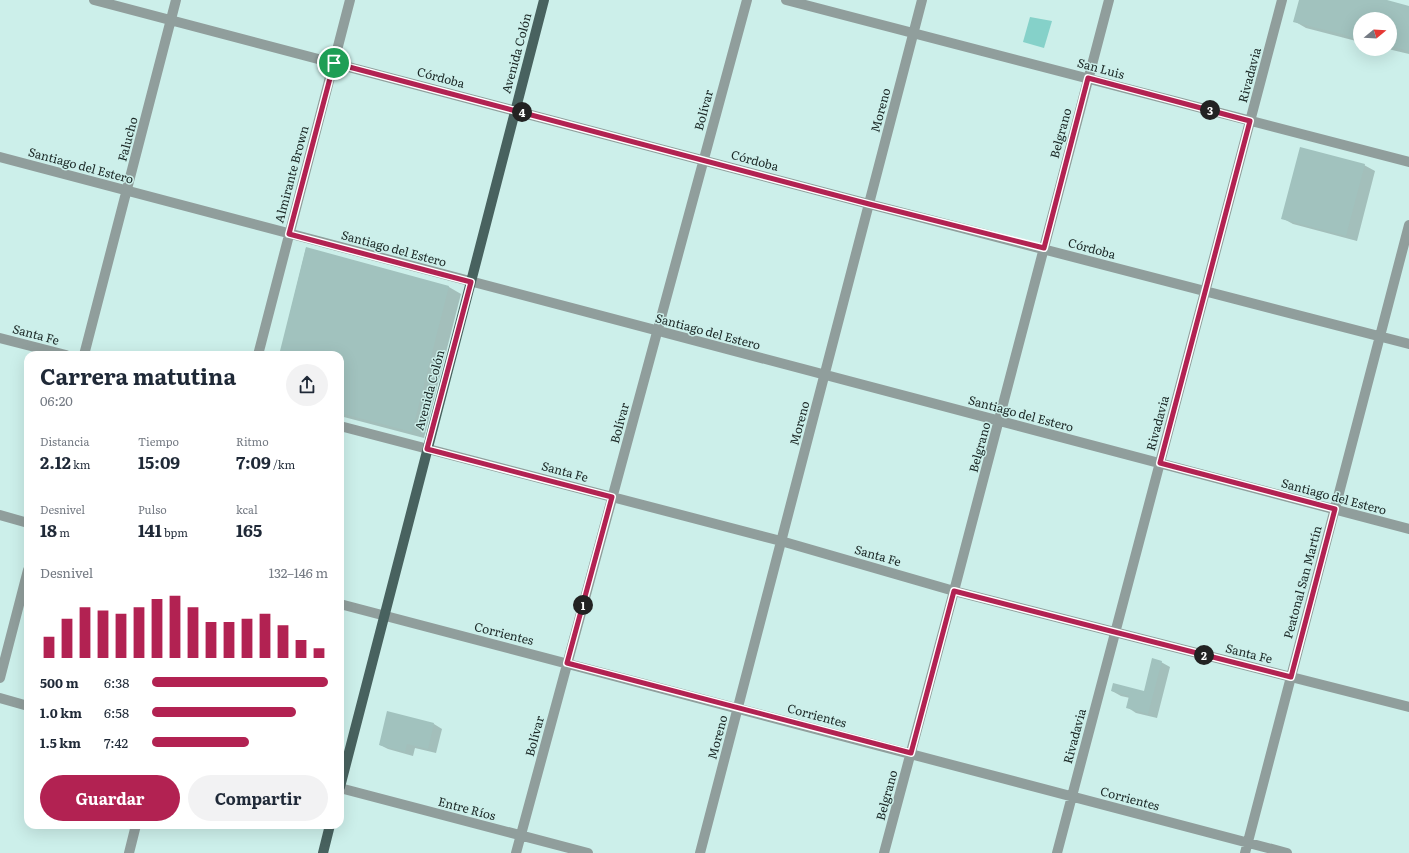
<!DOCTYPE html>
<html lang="es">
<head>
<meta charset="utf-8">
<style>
  body { margin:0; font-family:Literata,serif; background:#f2f2f3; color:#1f2937; height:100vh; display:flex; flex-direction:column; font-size:15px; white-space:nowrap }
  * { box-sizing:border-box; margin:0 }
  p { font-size:13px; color:#747a83 }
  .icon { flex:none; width:22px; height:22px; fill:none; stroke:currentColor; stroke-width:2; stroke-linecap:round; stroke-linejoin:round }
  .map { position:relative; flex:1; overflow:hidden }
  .details { position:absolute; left:24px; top:351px; width:320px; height:478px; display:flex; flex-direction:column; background:#fff; border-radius:12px; box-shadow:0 4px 16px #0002 }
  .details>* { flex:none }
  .needle { width:26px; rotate:72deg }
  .controls { position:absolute; left:1353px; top:12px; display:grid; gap:8px }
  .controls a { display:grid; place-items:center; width:44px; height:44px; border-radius:50%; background:#fff; box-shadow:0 4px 16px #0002; font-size:20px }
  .pin { position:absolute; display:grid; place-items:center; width:34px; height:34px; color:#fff; margin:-17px; border:2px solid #fff; border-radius:50%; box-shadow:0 1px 4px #0007 }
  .km { position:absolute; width:20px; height:20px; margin:-10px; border-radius:50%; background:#222; color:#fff; font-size:11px; line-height:20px; text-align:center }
  .round { display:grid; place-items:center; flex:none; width:42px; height:42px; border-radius:21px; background:#f2f2f3 }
  .headline { display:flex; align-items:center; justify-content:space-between; height:68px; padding:0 16px }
  h1 { font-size:22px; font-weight:700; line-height:30px }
  .metrics { display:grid; grid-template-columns:repeat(3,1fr); gap:6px; height:68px; padding:4px 16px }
  .metrics div { display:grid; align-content:center }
  .metrics b { font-size:17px; font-weight:700 }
  .metrics small { font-size:11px; font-weight:400 }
  .metrics p { font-size:11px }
  .chart { height:112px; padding:8px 16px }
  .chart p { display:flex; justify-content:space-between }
  .chart svg { width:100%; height:72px; margin-top:4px; stroke:#b22252; stroke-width:6 }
  .cta { display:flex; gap:8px; margin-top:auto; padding:8px 16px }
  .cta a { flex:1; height:46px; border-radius:24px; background:#b22252; color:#fff; font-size:16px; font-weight:700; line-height:46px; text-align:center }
  .cta a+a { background:#f2f2f3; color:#1f2937 }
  ul { padding:0 16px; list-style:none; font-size:13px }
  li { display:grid; grid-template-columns:64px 48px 1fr; align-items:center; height:30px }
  li i { height:10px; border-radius:5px; background:#b22252 }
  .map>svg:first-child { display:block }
  .green { fill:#85d1c9 }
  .shadow { fill:#0003 }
  .building { fill:#a1c2be }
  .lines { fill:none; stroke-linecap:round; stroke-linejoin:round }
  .street { stroke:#909e9c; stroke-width:10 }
  .primary { stroke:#48625f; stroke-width:10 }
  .route-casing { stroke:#fff; stroke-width:8 }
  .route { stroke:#b22252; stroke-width:5 }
  .labels { text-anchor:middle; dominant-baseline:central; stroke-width:3; stroke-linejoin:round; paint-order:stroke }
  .street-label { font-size:12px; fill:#1b2826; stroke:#ccefea }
</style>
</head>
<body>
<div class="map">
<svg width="1409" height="853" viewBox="0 0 1409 853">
  <rect width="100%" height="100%" fill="#ccefea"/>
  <!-- green -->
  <path class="green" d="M1030,17L1052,21L1044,48L1023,42Z"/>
  <!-- shadow -->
  <path class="shadow" d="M1300,0H1383L1409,7V54L1388,49H1390V19H1360V42L1306,28L1294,21Z
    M1364,165L1375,171L1357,241L1293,224L1282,218Z
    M306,248L449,287L461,294L424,438L340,416V355H280Z
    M1161,662L1170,667L1157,718L1136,713L1127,707L1130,698L1121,696L1112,691L1144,692Z
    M434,724L442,729L436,753L415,748L413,756L388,749L380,745Z"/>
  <!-- building -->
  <path class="building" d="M1299,0H1387L1409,6V51L1390,46V19H1360V30L1356,37L1352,38L1345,35L1293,22Z
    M1300,147L1365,164L1346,236L1281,219Z
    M306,247L449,286L412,432L340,413V355H279Z
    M1152,658L1162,661L1148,714L1126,708L1129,696L1111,691L1113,683L1144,691Z
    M387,711L434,723L428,749L407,744L405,752L379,745Z"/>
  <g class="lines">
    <!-- street -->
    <path class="street" d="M94,0L869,204L1409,344
      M786,0L1409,162
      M0,157L1409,529
      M0,338L66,355
      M84,355L176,0
      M258,355L350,0
      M340,426L781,541L954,591L1409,707
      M0,515L28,523
      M340,604L1287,853
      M0,678L28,570
      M0,698L28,706
      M340,788L588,853
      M129,853L136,825
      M516,853L747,0
      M700,853L922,0
      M884,853L954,591L1109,0
      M1057,853L1282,0
      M1245,853L1409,225"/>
    <!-- primary -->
    <path class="primary" d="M340,787L544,0
      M323,853L330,825"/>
  </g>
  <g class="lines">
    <!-- route casing -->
    <g class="route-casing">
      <path id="route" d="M334,63L869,204L1044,248L1088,78L1250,121L1160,463L1335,509L1291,677L954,591L911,753L567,663L612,497L427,449L471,282L289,234Z"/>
    </g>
    <!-- route -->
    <use href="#route" class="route"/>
  </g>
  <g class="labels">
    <!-- street labels -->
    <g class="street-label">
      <text transform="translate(516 53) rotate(-75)">Avenida Colón</text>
      <text transform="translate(1101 68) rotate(15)">San Luis</text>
      <text transform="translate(1249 75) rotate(-75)">Rivadavia</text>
      <text transform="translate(441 77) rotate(15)">Córdoba</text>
      <text transform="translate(703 110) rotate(-75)">Bolívar</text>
      <text transform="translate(880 110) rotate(-75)">Moreno</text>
      <text transform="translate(1060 133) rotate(-75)">Belgrano</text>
      <text transform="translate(127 139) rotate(-75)">Falucho</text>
      <text transform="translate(755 160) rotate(15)">Córdoba</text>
      <text transform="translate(81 165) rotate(15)">Santiago del Estero</text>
      <text transform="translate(291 174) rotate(-75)">Almirante Brown</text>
      <text transform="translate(394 248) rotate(15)">Santiago del Estero</text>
      <text transform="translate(1092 248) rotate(15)">Córdoba</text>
      <text transform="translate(708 331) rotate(15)">Santiago del Estero</text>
      <text transform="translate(36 334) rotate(15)">Santa Fe</text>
      <text transform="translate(429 390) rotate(-75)">Avenida Colón</text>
      <text transform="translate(1021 413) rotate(15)">Santiago del Estero</text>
      <text transform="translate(619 423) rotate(-75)">Bolívar</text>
      <text transform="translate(799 423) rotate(-75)">Moreno</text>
      <text transform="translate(1157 423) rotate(-75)">Rivadavia</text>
      <text transform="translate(979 447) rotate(-75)">Belgrano</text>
      <text transform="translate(565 471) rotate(15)">Santa Fe</text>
      <text transform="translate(1334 496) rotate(15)">Santiago del Estero</text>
      <text transform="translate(878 555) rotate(16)">Santa Fe</text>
      <text transform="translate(1302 582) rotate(-75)">Peatonal San Martín</text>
      <text transform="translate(504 633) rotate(14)">Corrientes</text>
      <text transform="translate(1249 653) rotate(14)">Santa Fe</text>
      <text transform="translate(817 715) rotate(15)">Corrientes</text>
      <text transform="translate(534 736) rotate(-75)">Bolívar</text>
      <text transform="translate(1074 736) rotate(-75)">Rivadavia</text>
      <text transform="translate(717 737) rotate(-75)">Moreno</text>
      <text transform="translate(886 795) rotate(-75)">Belgrano</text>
      <text transform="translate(1130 798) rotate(15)">Corrientes</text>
      <text transform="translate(467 808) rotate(15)">Entre Ríos</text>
    </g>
  </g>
</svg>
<div class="controls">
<a><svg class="needle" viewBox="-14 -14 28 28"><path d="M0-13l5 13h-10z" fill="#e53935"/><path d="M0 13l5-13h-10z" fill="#747a83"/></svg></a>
</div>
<div class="pin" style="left:334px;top:63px;background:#1e9e55"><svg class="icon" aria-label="arrive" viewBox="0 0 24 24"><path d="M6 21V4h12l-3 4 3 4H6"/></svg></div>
<b class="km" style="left:583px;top:605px">1</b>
<b class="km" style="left:1204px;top:655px">2</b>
<b class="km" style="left:1210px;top:110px">3</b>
<b class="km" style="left:522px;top:112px">4</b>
<section class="details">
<div class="headline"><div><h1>Carrera matutina</h1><p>06:20</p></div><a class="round"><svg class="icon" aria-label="share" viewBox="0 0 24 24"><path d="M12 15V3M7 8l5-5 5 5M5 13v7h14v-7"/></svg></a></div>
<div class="metrics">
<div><p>Distancia</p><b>2.12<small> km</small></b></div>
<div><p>Tiempo</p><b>15:09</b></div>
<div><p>Ritmo</p><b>7:09<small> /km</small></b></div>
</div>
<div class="metrics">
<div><p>Desnivel</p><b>18<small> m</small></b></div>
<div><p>Pulso</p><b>141<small> bpm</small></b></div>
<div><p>kcal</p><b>165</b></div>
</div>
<div class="chart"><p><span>Desnivel</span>132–146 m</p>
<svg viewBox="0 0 160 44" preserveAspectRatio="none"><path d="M5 44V31M15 44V20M25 44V13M35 44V15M45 44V17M55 44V13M65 44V8M75 44V6M85 44V13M95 44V22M105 44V22M115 44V20M125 44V17M135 44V24M145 44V33M155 44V38"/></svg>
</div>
<ul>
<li><b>500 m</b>6:38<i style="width:100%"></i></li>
<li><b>1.0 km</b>6:58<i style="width:82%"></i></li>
<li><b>1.5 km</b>7:42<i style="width:55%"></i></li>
</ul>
<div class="cta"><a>Guardar</a><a>Compartir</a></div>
</section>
</div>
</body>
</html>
